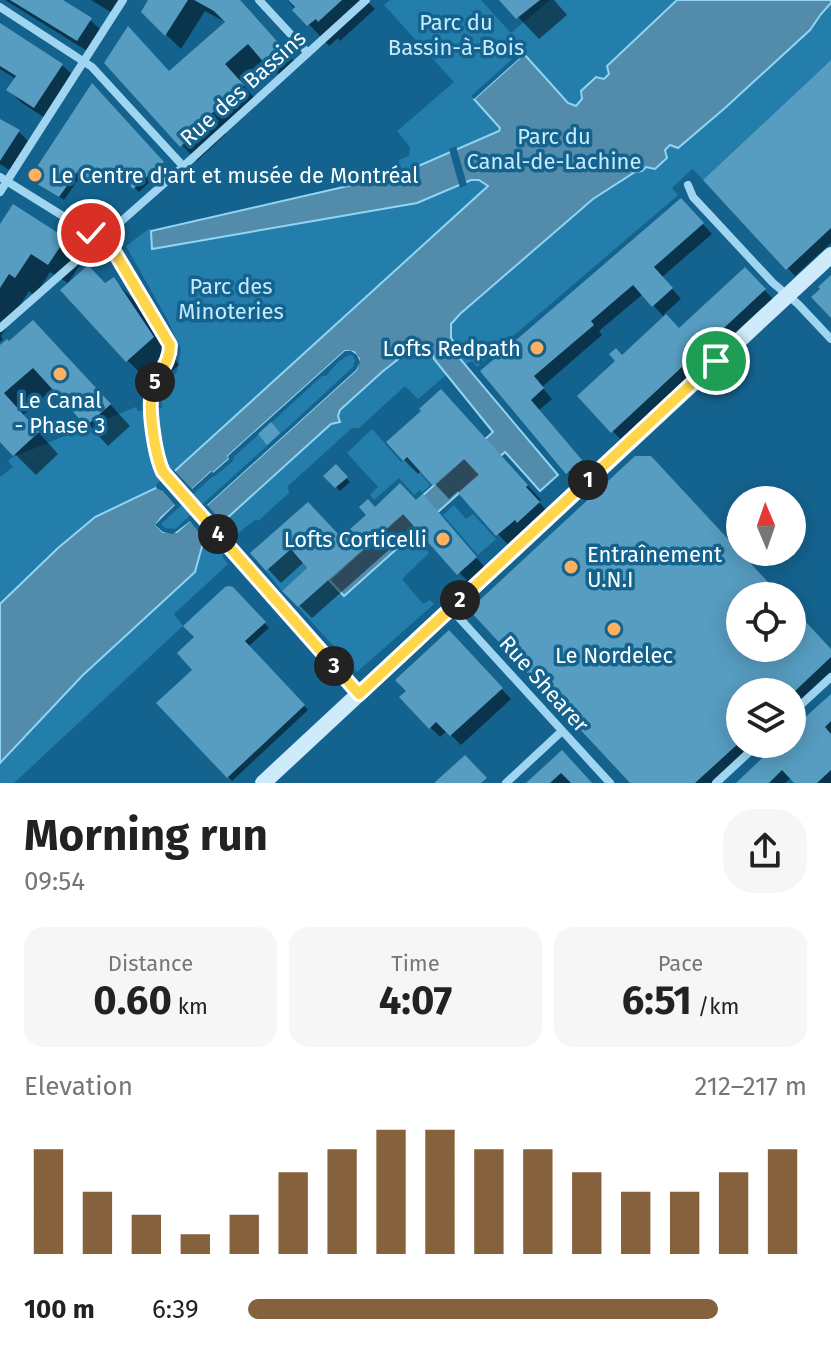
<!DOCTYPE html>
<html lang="en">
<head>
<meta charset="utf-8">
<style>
  body { margin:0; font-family:"Fira Sans",sans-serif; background:#f6f6f6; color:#222; height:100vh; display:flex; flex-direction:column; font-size:30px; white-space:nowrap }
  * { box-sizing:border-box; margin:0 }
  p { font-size:26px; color:#767676 }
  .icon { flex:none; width:44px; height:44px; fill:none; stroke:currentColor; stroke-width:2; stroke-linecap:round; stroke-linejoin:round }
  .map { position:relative; height:783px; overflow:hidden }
  .details { display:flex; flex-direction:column; background:#fff; flex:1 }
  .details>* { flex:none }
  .needle { width:52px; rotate:358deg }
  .tools { position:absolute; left:726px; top:486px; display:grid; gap:16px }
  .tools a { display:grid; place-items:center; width:80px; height:80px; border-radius:50%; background:#fff; box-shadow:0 4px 20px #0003; font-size:40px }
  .pin { position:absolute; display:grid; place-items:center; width:68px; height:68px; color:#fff; margin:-34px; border:4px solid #fff; border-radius:50%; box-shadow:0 2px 8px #0007 }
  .km { position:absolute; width:40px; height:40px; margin:-20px; border-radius:50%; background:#222; color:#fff; font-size:22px; line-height:40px; text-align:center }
  .round { display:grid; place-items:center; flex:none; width:84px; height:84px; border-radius:32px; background:#f6f6f6 }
  .overview { display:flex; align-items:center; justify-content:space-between; height:136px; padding:0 24px }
  h1 { font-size:44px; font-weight:700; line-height:60px }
  .stats { display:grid; grid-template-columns:repeat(3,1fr); gap:12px; height:136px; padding:8px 24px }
  .stats div { display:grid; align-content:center; border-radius:20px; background:#f6f6f6; text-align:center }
  .stats b { font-size:40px; font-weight:700 }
  .stats small { font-size:22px; font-weight:400 }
  .stats p { font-size:22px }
  .chart { height:224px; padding:16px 24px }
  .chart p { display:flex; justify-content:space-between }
  .chart svg { width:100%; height:144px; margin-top:8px; stroke:#85613d; stroke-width:6 }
  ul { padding:0 24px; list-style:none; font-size:26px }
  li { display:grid; grid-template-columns:128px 96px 1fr; align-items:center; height:60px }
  li i { height:20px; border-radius:10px; background:#85613d }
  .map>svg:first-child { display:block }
  .green { fill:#237eac }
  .water { fill:#538cab; stroke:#91d4f4; stroke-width:2; fill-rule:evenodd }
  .pier { fill:#14638f; fill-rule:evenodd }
  .shadow { fill:#0007 }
  .building { fill:#579dc1 }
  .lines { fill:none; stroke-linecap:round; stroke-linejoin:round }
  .street { stroke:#9fd5f1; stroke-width:8 }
  .secondary { stroke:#cdebfb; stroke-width:16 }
  .route-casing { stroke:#fff; stroke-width:16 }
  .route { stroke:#ffd54a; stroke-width:10 }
  .poi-dot { fill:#ffaf5e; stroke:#14638f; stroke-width:3 }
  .labels { text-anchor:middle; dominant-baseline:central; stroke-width:7; stroke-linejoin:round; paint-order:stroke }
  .park-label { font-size:22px; fill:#c5eafc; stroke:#14638f }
  .street-label { font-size:22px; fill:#fff; stroke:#14638f }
  .poi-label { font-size:22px; fill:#fff; stroke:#14638f; text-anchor:start }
</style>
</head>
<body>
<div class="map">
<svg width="831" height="783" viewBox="0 0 831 783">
  <rect width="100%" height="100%" fill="#14638f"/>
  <!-- green -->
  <path class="green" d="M390,0H481L511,33L550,0H831V60L703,180L693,169L691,170L672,188L678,195L477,367L472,361L446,375L418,399L405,386L359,428H352L288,486L289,493L258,521L256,519L236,535L222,556L228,564L174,614L183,626L14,783H0V477L13,467L8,461L13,457L136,407L138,411L162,408L161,396L177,371L181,349L167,319L126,246L150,228L153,249L422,201L400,174L399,160L409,156L410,147L397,131L454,82L384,5Z
    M372,429L401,462L407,458L430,485L422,493L420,490L414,495L399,478L374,500L370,495L378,487L347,453Z
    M454,505L466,519L473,514L496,539L478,555L443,515Z
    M310,532L300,561L307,568L282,591L266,571Z
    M413,534L429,553L402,579L423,604L430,600L434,604L357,672L298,607L329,580L344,596Z"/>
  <!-- water -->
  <path class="water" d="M677,0H831V3L821,14L810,30L725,108L678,148L670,145L665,150L667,158L655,169L646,167L642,171L635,172L593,199L460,314L451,324V338L460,351L456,354L558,475L540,491L505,452L344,596L329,580L493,432L434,359C432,350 431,341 420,342L382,372L340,410L338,416L340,422L331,424L204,539L195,572L82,676L0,763V604L58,548L95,517L156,488L488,186L479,180H471L417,203L152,249L151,231L400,174L499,131L500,128L474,99L524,54L568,103L576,106L582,99L581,91L596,77L604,79L609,74L607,66ZM345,351L354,352L359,359L356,370L177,532H163L156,525L161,518L211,472L213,473L230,458L228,456Z"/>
  <!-- pier -->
  <path class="pier" d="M521,51L524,54L474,99L471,96Z
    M456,146L467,185L460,188L449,149Z
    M345,351H351L357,355L360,362L356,370L207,505L223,523L204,539L190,521L173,534L163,532L155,525L175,505L163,491L156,488L157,484L173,469L192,489L212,471L213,473L229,459L228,456ZM349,355H352L355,360L353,367L290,425L175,529L165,528L161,524L212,477L215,476L233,461L234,457L322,376H326L338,362Z"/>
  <!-- shadow -->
  <path class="shadow" d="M5,0H60L90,20L105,34L92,54Z
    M91,0H127L117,16Z
    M151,0H237L298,65L283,79L264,59L239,80L258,102L224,132L226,134L197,161L182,145L170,73L227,23L205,11L181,49L143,12Z
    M287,0H366L375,9L340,41L338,38L329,46Z
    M502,0H554L567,15L539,39Z
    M0,26L62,65L76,78L48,120L22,103L9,90L16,79L0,69Z
    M831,62V243L795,276L706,180Z
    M92,86L166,167L139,192L119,171L96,178L94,181L82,174L64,200L31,179Z
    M0,121L19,132L32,145L14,173L0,164Z
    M690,210L712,234L662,277L681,299L664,314L680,330L745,270L774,300L622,441L580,396L665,318L643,294L599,331L602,335L542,387L552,399L539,410L590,471L577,482L483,371Z
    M0,228L65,240L84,259L68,283L50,272L35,296L29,291L1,336L3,339L0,342Z
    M114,280L141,307L179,365L154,387L127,360Z
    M54,343L130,426L108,446L54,388L23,415L58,454L36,475L0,439V349Z
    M455,407L541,500L539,502L553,518L512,549L458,491L449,499L422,470L418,474L404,460Z
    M651,458L780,596H740V648H792V609L831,651V675L792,712V692H740V744H757L715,783H633Z
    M336,467L350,482L340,491L326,476Z
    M416,502L436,510L488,571L472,586L416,526L312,618L285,591L309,568L304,562L281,583L253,553L341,540L375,509Z
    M232,589L269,628L248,647L308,710L232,781L159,703L195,670L197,637Z
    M449,633L511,699L461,745L447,731L440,737L430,727Z
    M831,697V783H797L792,777L785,783H738L780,744H792V732Z
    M562,752L591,783H529Z"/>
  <!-- building -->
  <path class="building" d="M10,0H63L92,18L77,41Z
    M148,0H188L165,36L141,12Z
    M194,0H240L284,49L266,65L248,44L225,64L244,85L210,115L212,118L180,147L104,63L128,26L169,71L225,22L214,11Z
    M288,0H342L318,22L316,19L307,26L292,10L295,7Z
    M499,0H540L516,19Z
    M0,23L63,64L34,108L6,90L16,76L0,66Z
    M831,60V228L786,270L703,180Z
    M92,83L164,162L133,189L113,168L92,175L89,179L77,172L59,197L29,179Z
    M0,119L20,130L0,161Z
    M681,198L704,223L654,267L673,288L652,307L633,285L591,321L594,325L534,376L544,388L531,400L582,460L566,474L480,371Z
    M13,204L66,238L48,265L31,254L15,278L9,274L0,288V224Z
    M88,265L105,283L114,277L154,337L126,362L60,290Z
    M745,267L766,289L611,433L577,396L615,361L609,354L616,348L622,355L666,314L679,328Z
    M831,275V318L811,297L820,289L818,287Z
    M33,320L111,404L86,426L33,368L4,393L39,432L13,456L0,442V345L7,339L9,341Z
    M441,389L528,485L526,487L540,502L517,523L515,520L496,536L458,493L479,475L464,459L433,486L407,457L403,461L386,442L421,411L419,409Z
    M271,422L280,433L267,445L258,434Z
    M635,456H651L781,596H740V648H792V607L831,649V657L794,692H740V742L695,783H630L469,610Z
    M336,464L348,477L335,488L323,476Z
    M400,483L416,500L423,494L477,557L457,575L403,514L298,607L282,591L307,568L291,549L266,571L250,553L308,502L341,537L366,515L359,507L368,499L375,507Z
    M229,586L233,587L266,622L245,641L305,705L227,778L156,703L192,670L177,653L194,637L183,626L225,587Z
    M449,630L503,688L450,736L436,722L429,729L399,697L406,691L395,680Z
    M831,694V721L825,727L831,734V770L817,783H794L782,770L769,783H736L777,744H792V729Z
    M562,750L592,783H571L561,773L550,783H526Z
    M465,755L487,778L481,783H434Z"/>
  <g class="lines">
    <!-- street -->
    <path class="street" d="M259,0L308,53
      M0,7L92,67L183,166
      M0,177L100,239L112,249L170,345C170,362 161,371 154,385C146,402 155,455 163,472L359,694
      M688,185L693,197L773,283L798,304L831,339
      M0,192L123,0
      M0,328L176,173L366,0
      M451,609L610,783
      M792,713L831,677
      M506,783L562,731
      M716,783L758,744"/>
    <!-- secondary -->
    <path class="secondary" d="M263,783L831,255"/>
  </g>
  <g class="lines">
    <!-- route casing -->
    <g class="route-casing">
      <path id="route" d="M91,233L104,242L115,253L170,345C170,362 160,371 154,385C146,402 155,455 163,472L359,694L716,361"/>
    </g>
    <!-- route -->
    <use href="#route" class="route"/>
  </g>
  <!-- markers -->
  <g class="poi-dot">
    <circle cx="35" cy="175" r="8"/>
    <circle cx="537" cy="348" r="8"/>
    <circle cx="60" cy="374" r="8"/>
    <circle cx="443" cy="539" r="8"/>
    <circle cx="571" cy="567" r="8"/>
    <circle cx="614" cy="629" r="8"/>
  </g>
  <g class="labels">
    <!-- park labels -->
    <g class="park-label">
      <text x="456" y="22">Parc du<tspan x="456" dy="25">Bassin-à-Bois</tspan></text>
      <text x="554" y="136">Parc du<tspan x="554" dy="25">Canal-de-Lachine</tspan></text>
      <text x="231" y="286">Parc des<tspan x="231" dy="25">Minoteries</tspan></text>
    </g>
    <!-- street labels -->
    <g class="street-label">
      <text transform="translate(243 88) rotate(-42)">Rue des Bassins</text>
      <text transform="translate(544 684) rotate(48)">Rue Shearer</text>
    </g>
    <!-- poi labels -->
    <g class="poi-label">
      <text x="51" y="175">Le Centre d'art et musée de Montréal</text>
      <text x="521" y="348" text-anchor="end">Lofts Redpath</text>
      <text x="60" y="400" text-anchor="middle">Le Canal<tspan x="60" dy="25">- Phase 3</tspan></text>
      <text x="427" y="539" text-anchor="end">Lofts Corticelli</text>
      <text x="587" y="554">Entraînement<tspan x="587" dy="25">U.N.I</tspan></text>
      <text x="614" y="655" text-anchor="middle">Le Nordelec</text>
    </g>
  </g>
</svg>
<div class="tools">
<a><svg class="needle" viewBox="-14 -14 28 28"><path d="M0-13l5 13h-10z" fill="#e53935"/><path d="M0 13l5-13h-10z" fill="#767676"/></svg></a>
<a><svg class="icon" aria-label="locate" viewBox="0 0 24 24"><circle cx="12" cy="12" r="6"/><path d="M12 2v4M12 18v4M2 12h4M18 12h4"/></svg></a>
<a><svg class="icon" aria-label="layers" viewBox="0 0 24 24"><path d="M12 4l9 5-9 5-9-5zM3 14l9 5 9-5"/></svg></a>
</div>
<div class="pin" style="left:716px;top:361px;background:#1e9e55"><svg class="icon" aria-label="arrive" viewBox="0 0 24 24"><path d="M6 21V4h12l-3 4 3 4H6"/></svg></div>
<div class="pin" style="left:91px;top:233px;background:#d93025"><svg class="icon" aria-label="check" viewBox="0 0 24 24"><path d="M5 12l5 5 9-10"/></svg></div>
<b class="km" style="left:588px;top:480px">1</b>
<b class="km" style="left:460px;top:600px">2</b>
<b class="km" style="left:334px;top:666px">3</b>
<b class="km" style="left:218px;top:534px">4</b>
<b class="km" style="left:155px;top:382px">5</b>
</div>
<section class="details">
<div class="overview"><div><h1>Morning run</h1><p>09:54</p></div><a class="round"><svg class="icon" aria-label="share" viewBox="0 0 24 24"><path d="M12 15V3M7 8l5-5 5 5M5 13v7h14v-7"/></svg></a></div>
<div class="stats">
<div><p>Distance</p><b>0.60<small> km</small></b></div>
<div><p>Time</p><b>4:07</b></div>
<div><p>Pace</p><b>6:51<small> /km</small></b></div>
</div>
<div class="chart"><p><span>Elevation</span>212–217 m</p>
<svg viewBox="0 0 160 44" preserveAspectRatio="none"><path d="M5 44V12M15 44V25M25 44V32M35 44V38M45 44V32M55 44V19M65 44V12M75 44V6M85 44V6M95 44V12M105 44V12M115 44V19M125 44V25M135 44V25M145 44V19M155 44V12"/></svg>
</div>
<ul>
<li><b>100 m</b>6:39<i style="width:84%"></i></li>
</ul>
</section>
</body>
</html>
